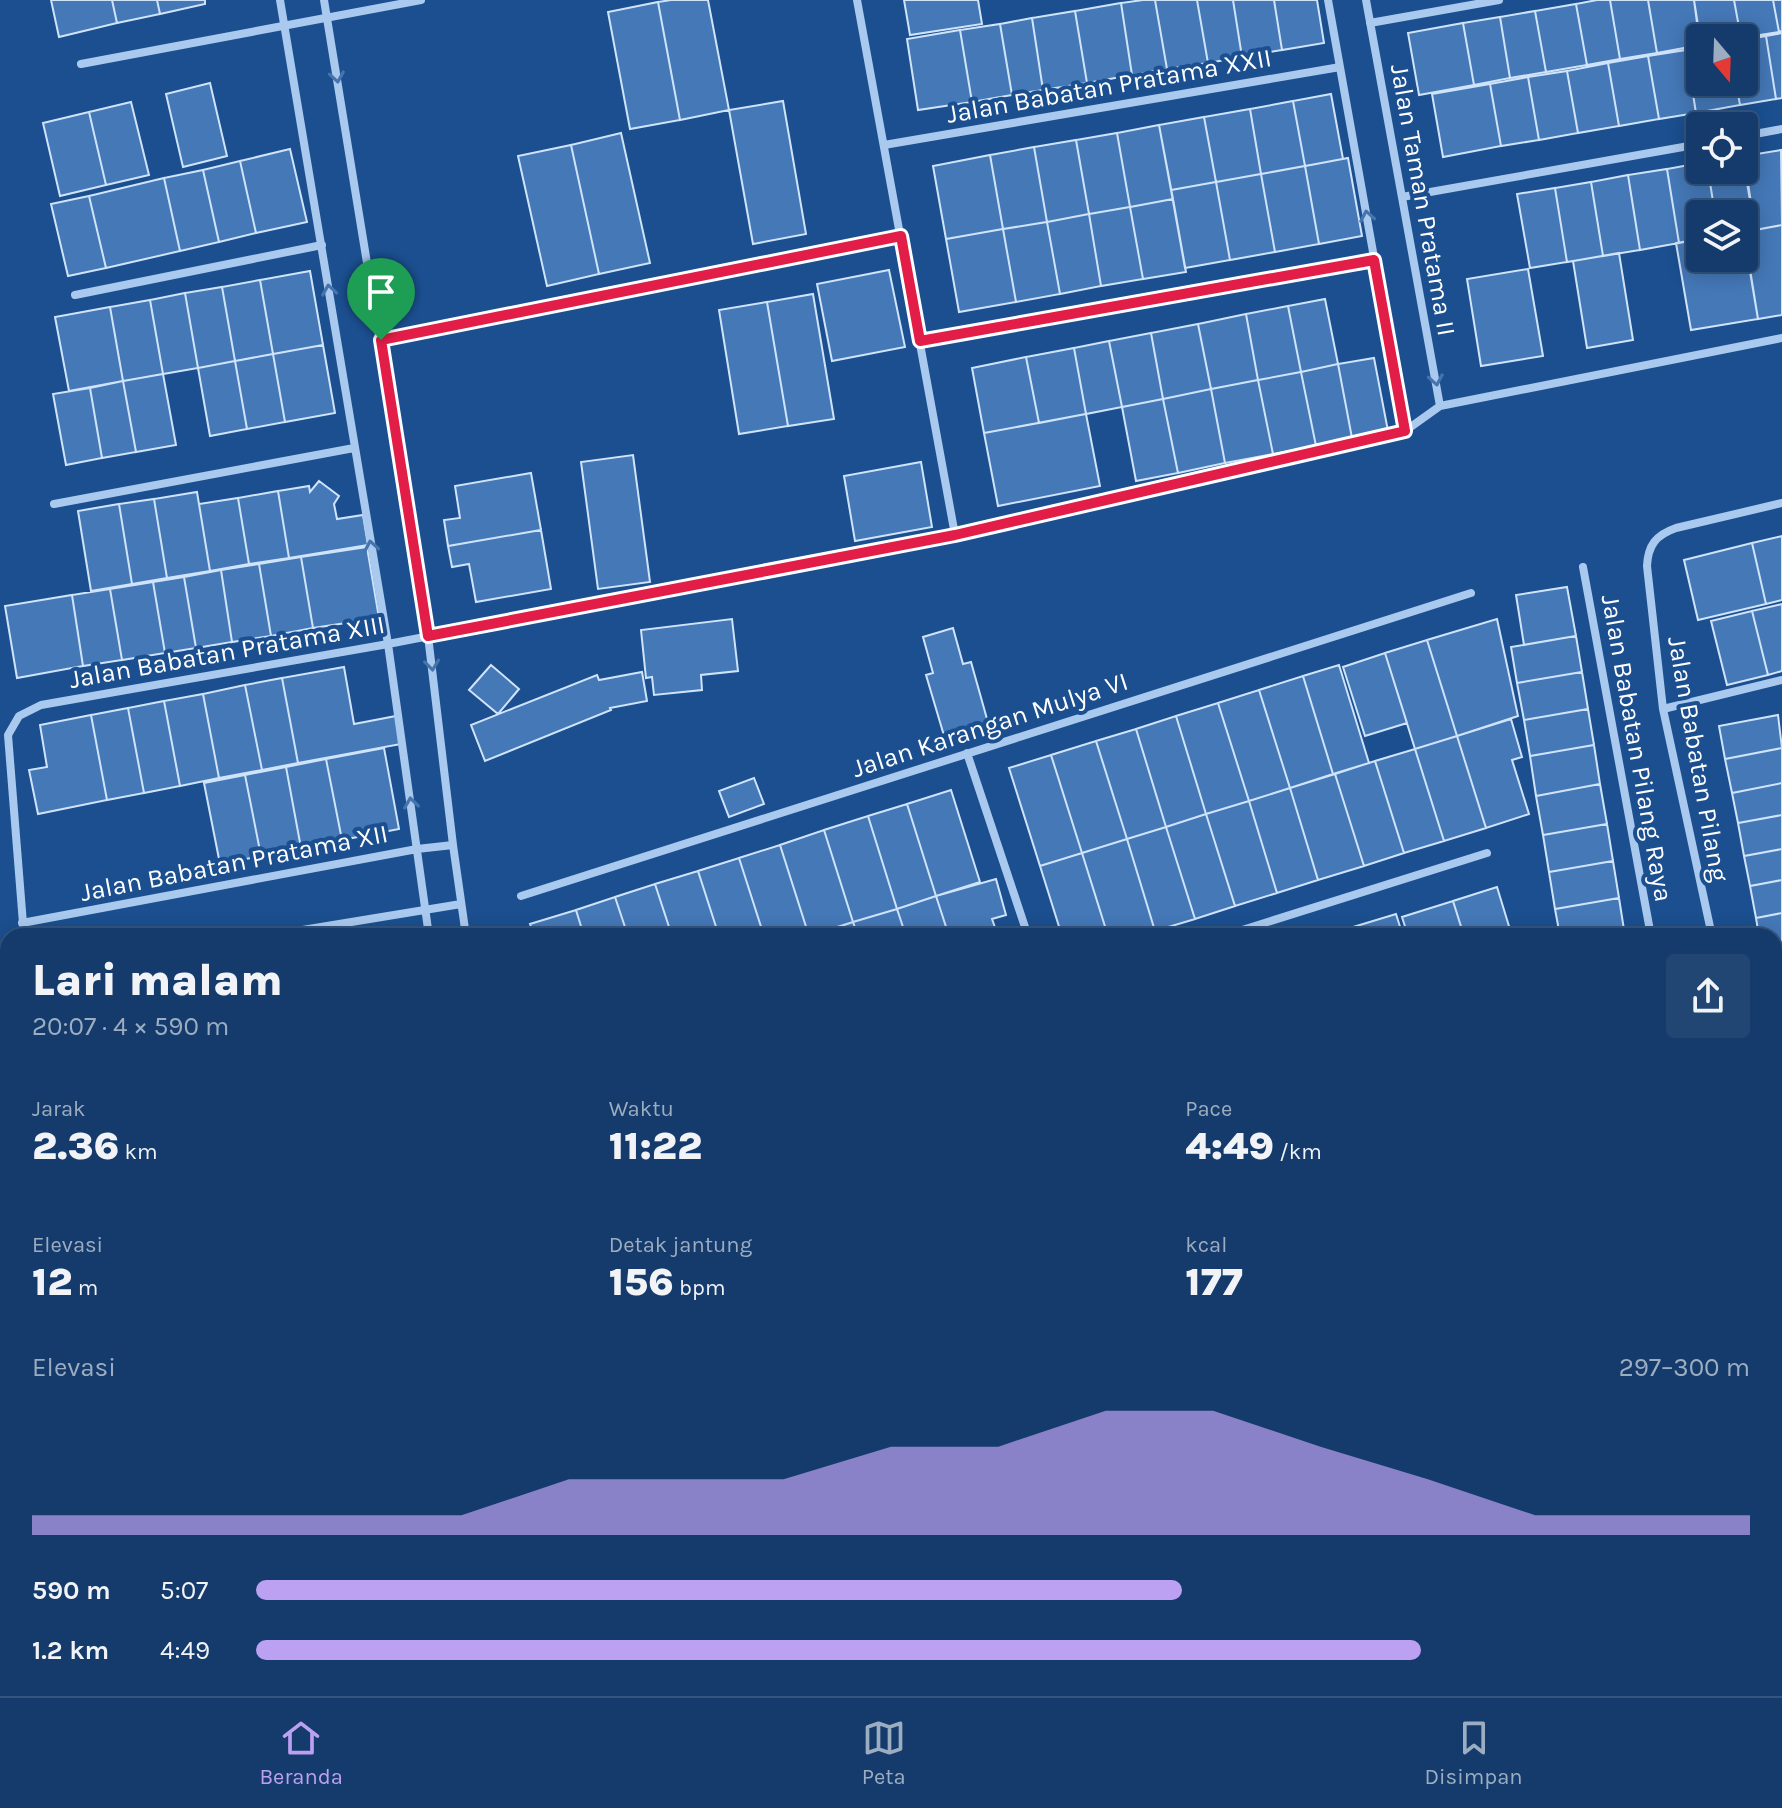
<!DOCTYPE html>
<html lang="id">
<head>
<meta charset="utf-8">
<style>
  body { margin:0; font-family:Karla,sans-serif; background:#214673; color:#f1f3f6; height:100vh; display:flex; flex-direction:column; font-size:30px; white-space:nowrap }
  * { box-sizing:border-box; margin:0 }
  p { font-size:26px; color:#9dadc1 }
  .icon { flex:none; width:44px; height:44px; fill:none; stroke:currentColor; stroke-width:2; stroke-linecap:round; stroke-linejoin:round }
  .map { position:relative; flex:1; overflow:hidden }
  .details { position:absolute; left:0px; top:928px; width:1782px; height:768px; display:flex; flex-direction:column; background:#143b6b; border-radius:24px 24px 0 0; box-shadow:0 4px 20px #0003,0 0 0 2px #33557e }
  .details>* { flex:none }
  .needle { width:52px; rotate:161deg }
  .tools { position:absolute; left:1686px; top:24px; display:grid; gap:16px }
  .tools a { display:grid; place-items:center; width:72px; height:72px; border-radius:8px; background:#143b6b; box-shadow:0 4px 20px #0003,0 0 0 2px #33557e; font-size:40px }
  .pin { position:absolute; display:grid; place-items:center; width:68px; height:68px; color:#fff; margin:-82px -34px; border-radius:50% 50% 50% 0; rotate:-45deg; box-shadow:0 0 8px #0007 }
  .pin .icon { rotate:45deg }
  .round { display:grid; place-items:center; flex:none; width:84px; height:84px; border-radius:8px; background:#214673 }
  .headline { display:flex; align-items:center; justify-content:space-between; height:136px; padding:0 32px }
  h1 { font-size:44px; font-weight:800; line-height:60px }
  .metrics { display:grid; grid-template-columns:repeat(3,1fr); gap:12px; height:136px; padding:8px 32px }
  .metrics div { display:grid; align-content:center }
  .metrics b { font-size:40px; font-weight:800 }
  .metrics small { font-size:22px; font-weight:400 }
  .metrics p { font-size:22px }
  .chart { height:224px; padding:16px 32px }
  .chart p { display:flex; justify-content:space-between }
  .chart svg { width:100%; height:144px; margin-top:8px; fill:#bca0f2; opacity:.7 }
  ul { padding:0 32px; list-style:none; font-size:26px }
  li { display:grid; grid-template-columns:128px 96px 1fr; align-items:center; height:60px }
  li i { height:20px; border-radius:10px; background:#bca0f2 }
  .menu { display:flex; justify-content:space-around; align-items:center; height:112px; border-top:2px solid #33557e; background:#143b6b; font-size:22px; color:#9dadc1 }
  .menu a { display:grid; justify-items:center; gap:4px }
  .menu .active { color:#bca0f2 }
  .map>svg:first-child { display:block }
  .building { fill:#4478b7; stroke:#cfe3fa; stroke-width:2 }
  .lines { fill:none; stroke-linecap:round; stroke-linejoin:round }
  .minor { stroke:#a9c9ee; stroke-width:8 }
  .tertiary { stroke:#a9c9ee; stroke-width:14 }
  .oneway { stroke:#4674ac }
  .route-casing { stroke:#fff; stroke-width:16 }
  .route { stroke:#e11d48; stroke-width:10 }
  .labels { text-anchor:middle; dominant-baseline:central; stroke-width:8; stroke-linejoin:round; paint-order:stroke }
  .street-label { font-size:26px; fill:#fff; stroke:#1b4f8f }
</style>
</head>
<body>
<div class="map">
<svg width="1782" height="1696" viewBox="0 0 1782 1696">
  <rect width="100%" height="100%" fill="#1b4f8f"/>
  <!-- building -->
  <path class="building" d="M51,0H112L117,23L59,37Z
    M112,0H157L160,14L117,23Z
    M157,0H205V4L160,14Z
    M671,0H708L729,110L680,120L658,2Z
    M904,0H978L982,24L910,35Z
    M1143,0H1155L1167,69L1132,75L1121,3Z
    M1155,0H1197L1208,63L1167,69Z
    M1197,0H1233L1242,57L1208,63Z
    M1233,0H1274L1282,50L1242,57Z
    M1274,0H1317L1324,43L1282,50Z
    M1597,0H1610L1620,59L1587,65L1576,4Z
    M1610,0H1648L1657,53L1620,59Z
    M1648,0H1694L1700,45L1657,53Z
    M1694,0H1734L1741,38H1700Z
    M1734,0H1773L1779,32L1741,38Z
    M1773,0H1782V31L1779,32Z
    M658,2L680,120L630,129L608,12Z
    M1121,3L1132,75L1087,83L1075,11Z
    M1576,4L1587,65L1546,72L1535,11Z
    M1075,11L1087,83L1043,90L1032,18Z
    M1535,11L1546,72L1510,78L1500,17Z
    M1500,17L1510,78L1474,85L1463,23Z
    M1032,18L1043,90L1012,95L1000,24Z
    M1463,23L1474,85L1419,95L1408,33Z
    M1000,24L1012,95L972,102L960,30Z
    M960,30L972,102L918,110L907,39Z
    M1782,33V98L1776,99L1766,36Z
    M1766,36L1776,99L1740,105L1736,82H1744V40Z
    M1700,48V82H1736L1740,105L1696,113L1686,50Z
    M1686,50L1696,113L1659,119L1648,56Z
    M1648,56L1659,119L1619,126L1608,63Z
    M1608,63L1619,126L1578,133L1567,71Z
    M1567,71L1578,133L1539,140L1528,77Z
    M1528,77L1539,140L1501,146L1490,84Z
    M210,83L227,156L183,167L166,94Z
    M1490,84L1501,146L1443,157L1432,94Z
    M1331,94L1343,159L1305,166L1293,101Z
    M783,101L806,234L753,244L729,110Z
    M1293,101L1305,166L1261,174L1250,109Z
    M131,102L149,175L106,185L89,112Z
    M1250,109L1261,174L1216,182L1204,117Z
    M89,112L106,185L60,196L43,123Z
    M1204,117L1216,182L1171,190L1159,125Z
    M1159,125L1173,199L1130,207L1117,133Z
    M621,133L650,263L599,274L571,145Z
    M1117,133L1130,207L1089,214L1076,140Z
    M1076,140L1089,214L1047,222L1034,147Z
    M571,145L599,274L547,286L518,156Z
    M1034,147L1047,222L1003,229L990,155Z
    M290,149L307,222L256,233L240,161Z
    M1781,150L1782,225L1755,230L1744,156Z
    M990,155L1003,229L946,239L933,166Z
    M1348,158L1362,236L1319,244L1305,166Z
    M240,161L256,233L219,242L203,170Z
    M1700,163V170H1708L1715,214H1700V239L1679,243L1667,169Z
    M1744,165L1755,230L1744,232V214H1715L1708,170H1744Z
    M1305,166L1319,244L1275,252L1261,174Z
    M1667,169L1679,243L1640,250L1628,175Z
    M203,170L219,242L180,251L164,178Z
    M1261,174L1275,252L1230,260L1216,182Z
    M1628,175L1640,250L1603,256L1591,182Z
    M164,178L180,251L106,268L89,196Z
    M1216,182L1230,260L1185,268L1171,190Z
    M1591,182L1603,256L1567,262L1555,188Z
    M1555,188L1567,262L1530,268L1517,194Z
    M89,196L106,268L68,276L51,204Z
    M1173,199L1186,272L1143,279L1130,207Z
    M1130,207L1143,279L1101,286L1089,214Z
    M1089,214L1101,286L1060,294L1047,222Z
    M1047,222L1060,294L1016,302L1003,229Z
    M1782,225V315L1758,319L1744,232Z
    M1003,229L1016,302L959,312L946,239Z
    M1744,236L1758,319L1691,330L1676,243L1700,239V258H1744Z
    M1619,253L1633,340L1587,348L1573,261Z
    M1528,269L1543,356L1481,366L1467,279Z
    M889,270L905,347L832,361L817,284Z
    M310,271L323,345L273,354L260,280Z
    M260,280L273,354L235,361L222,287Z
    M222,287L235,361L198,368L185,293Z
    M185,293L198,368L163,374L150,300Z
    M813,294L834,419L788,426L767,302Z
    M1325,299L1338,364L1301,372L1288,306Z
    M150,300L163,374L123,381L110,307Z
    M767,302L788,426L739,434L719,310Z
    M1288,306L1301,372L1258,380L1246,314Z
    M110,307L123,381L69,391L55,317Z
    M1246,314L1258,380L1211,389L1198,324Z
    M1198,324L1211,389L1163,399L1151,333Z
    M1151,333L1163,399L1122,407L1109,341Z
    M1109,341L1122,407L1086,414L1074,348Z
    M323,345L335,413L285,422L273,354Z
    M1074,348L1086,414L1039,423L1026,357Z
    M273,354L285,422L247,429L235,361Z
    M1026,357L1039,423L984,433L972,368Z
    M1374,358L1388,431L1352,438L1338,364Z
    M235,361L247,429L210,436L198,368Z
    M1338,364L1352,438L1316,446L1301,372Z
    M1301,372L1316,446L1273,454L1258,380Z
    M163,374L176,445L136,452L123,381Z
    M1258,380L1273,454L1225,463L1211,389Z
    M123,381L136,452L102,458L90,388Z
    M90,388L102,458L66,465L53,394Z
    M1211,389L1225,463L1178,473L1163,399Z
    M1163,399L1178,473L1136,481L1122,407Z
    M1086,414L1100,486L998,506L984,433Z
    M633,455L650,582L598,589L581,462Z
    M921,462L932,527L855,541L844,476Z
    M531,473L541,530L448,546L444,520L460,518L455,486Z
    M319,481L339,496L334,504L337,519L363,515L368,545L289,558L278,491L309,486L310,492Z
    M278,491L289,558L249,564L238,498Z
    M197,492L210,571L167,578L154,499Z
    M238,498L249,564L210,571L199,504Z
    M154,499L167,578L132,584L119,504Z
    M119,504L132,584L91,591L78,511Z
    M541,530L551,589L476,602L469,564L452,567L448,546Z
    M1782,536V600L1766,604L1752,543Z
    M1752,543L1766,604L1698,620L1684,560Z
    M367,547L379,618L313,628L301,557Z
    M301,557L313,628L271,636L259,564Z
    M259,564L271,636L232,642L221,570Z
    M221,570L232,642L196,648L184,577Z
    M184,577L196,648L165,653L153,582Z
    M153,582L165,653L122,660L110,589Z
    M1567,587L1576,636L1524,645L1516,595Z
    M110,589L122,660L83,666L72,595Z
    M72,595L83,666L17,678L5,606Z
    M1782,604V671L1768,675L1752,611Z
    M1752,611L1768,675L1727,685L1711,621Z
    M732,619L738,671L701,675L702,690L654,695L652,677L646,678L641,630Z
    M1497,619L1518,716L1457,736L1427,640Z
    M953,628L963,664L971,662L989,726L945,739L926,675L933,673L923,637Z
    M1576,636L1582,672L1517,683L1511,647Z
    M1427,640L1457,736L1415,749L1385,653Z
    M1385,653L1407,723L1365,736L1343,667Z
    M491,665L519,689L498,714L469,690Z
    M1339,665L1369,763L1333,774L1303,676Z
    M344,667L354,724L396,716L401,744L298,763L282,678Z
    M642,672L647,701L610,708L611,710L485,761L471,725L597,675L599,680Z
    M1582,672L1588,709L1524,720L1517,683Z
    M1303,676L1333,774L1290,788L1259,690Z
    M282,678L298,763L262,770L245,685Z
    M245,685L262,770L219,778L203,694Z
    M1259,690L1290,788L1249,801L1218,703Z
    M203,694L219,778L180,786L164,701Z
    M164,701L180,786L144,793L128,708Z
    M1218,703L1249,801L1206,814L1176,716Z
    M128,708L144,793L107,800L91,715Z
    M1588,709L1594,745L1530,756L1524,720Z
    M91,715L107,800L38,814L29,770L47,767L40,725Z
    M1778,715L1782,748L1725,759L1719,726Z
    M1176,716L1206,814L1166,827L1136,729Z
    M1511,719L1522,757L1512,760L1529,814L1486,828L1457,736Z
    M1136,729L1166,827L1127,839L1096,741Z
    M1457,736L1486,828L1444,841L1415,749Z
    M1096,741L1127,839L1082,853L1051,755Z
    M1594,745L1600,784L1536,796L1530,756Z
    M384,748L399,829L342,840L326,759Z
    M1782,748V783L1732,793L1725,759Z
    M1415,749L1444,841L1404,853L1375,761Z
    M1051,755L1082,853L1040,866L1009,768Z
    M326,759L342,840L301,848L286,767Z
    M1375,761L1404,853L1364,866L1335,774Z
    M286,767L301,848L261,856L245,775Z
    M1335,774L1364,866L1318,880L1290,788Z
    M245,775L261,856L220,864L204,783Z
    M754,778L764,804L729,817L719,791Z
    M1782,783V815L1738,823L1732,793Z
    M1600,784L1607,824L1543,835L1536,796Z
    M1290,788L1318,880L1277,893L1249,801Z
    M951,790L980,882L936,896L907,804Z
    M1249,801L1277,893L1235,906L1206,814Z
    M907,804L936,896L897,909L868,816Z
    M1206,814L1235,906L1195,919L1166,827Z
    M1782,815V849L1744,856L1738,823Z
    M868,816L897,909L853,922L824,830Z
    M1607,824L1613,861L1549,872L1543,835Z
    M1166,827L1195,919L1155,931L1127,839Z
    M824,830L853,922L809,936L780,845Z
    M1127,839L1155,931L1140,936H1108L1082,853Z
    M780,845L809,936H764L739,858Z
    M1782,849V880L1750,886L1744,856Z
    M1082,853L1108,936H1062L1040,866Z
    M739,858L764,936H719L698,871Z
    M1613,861L1619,898L1555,909L1549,872Z
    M698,871L719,936H672L655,884Z
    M996,879L1006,915L992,919L998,936H949L936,896Z
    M1782,880V913L1756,918L1750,886Z
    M655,884L672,936H628L615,897Z
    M1497,887L1512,936H1464L1453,901Z
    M936,896L949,936H906L897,909Z
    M615,897L628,936H584L576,910Z
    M1619,898L1625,936H1560L1555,909Z
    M1453,901L1464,936H1408L1402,917Z
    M897,909L906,936H858L853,922Z
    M576,910L584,936H534L530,924Z
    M1782,913V948L1774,949V936H1759L1756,918Z
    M1396,914L1403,936H1353L1350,928Z
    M853,922L858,936H811Z
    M1782,948V981L1774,983V949Z
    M1782,981V1017L1775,1019L1774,983Z
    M443,1688H470L471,1696H444Z
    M473,1688H511L513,1696H475Z
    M998,1688L1000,1696H954L952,1689Z
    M998,1688H1048L1050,1696H1000Z
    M1048,1688H1093L1095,1696H1050Z
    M1093,1688H1140L1142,1696H1095Z
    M1140,1688H1183L1185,1696H1142Z
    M1183,1688H1223L1225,1696H1185Z
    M1223,1688H1267L1268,1696H1225Z
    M1267,1688H1310L1312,1696H1268Z"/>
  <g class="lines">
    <!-- minor -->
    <path class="minor" d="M280,0L388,644L429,936
      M324,0L428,636L453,845L466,936
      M857,0L955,535
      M1328,0L1405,431
      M1366,0L1440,406
      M1370,23L1499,0
      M81,64L421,0
      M1744,136L1782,129
      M884,145L1340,67
      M1402,197L1700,144
      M75,295L322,245
      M381,340L901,236
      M920,341L1374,260
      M54,504L354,448
      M1583,567L1651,936
      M1663,709L1782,680
      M967,753L1028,936
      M521,896L1471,593
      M22,923L417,849L453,845
      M24,936L8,735L19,716L41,705L388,644L955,535L1405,431L1440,406L1782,338
      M266,936L461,904
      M1223,936L1487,853
      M1712,936L1663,709L1647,566C1648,545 1656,535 1676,528L1782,503
      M1774,1167L1782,1165
      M1774,1207L1782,1241
      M1774,1482L1782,1516
      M147,1688L148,1696
      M676,1688L678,1696
      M536,1696L540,1688
      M579,1696L582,1688
      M734,1696L766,1688"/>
    <!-- tertiary -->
    <path class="tertiary" d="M0,1332L8,1401
      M51,1688L52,1696"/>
  </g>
  <!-- one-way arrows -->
  <defs><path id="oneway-chevron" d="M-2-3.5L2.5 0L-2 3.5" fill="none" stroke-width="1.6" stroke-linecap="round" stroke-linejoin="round" transform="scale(2)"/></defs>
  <g class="oneway">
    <use href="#oneway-chevron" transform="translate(337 77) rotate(81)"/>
    <use href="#oneway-chevron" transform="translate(1367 216) rotate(-100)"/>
    <use href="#oneway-chevron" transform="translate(329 290) rotate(-99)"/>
    <use href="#oneway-chevron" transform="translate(1436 380) rotate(80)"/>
    <use href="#oneway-chevron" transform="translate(371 546) rotate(-100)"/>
    <use href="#oneway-chevron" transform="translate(432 665) rotate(83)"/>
    <use href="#oneway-chevron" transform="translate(411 803) rotate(-98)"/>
  </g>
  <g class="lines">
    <!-- route casing -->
    <g class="route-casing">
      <path id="route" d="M901,236L920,341L1374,260L1405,431L955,535L428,636L381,340Z"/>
    </g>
    <!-- route -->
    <use href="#route" class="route"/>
  </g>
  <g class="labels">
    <!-- street labels -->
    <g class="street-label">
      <text transform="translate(1109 86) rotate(-10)">Jalan Babatan Pratama XXII</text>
      <text transform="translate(1423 200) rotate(80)">Jalan Taman Pratama II</text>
      <text transform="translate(227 652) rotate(-10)">Jalan Babatan Pratama XIII</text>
      <text transform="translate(990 725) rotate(-18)">Jalan Karangan Mulya VI</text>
      <text transform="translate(1637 748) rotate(80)">Jalan Babatan Pilang Raya</text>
      <text transform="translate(1698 759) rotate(80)">Jalan Babatan Pilang</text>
      <text transform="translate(234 863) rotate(-11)">Jalan Babatan Pratama XII</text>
    </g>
  </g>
</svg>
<div class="tools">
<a><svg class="needle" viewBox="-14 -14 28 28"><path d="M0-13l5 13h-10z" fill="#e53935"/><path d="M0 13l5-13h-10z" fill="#9dadc1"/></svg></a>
<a><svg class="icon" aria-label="locate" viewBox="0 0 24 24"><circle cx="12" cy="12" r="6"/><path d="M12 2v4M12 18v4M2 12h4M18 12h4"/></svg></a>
<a><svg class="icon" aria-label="layers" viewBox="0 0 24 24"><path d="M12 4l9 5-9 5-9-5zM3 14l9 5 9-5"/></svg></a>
</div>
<div class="pin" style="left:381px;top:340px;background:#1e9e55"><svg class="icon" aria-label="arrive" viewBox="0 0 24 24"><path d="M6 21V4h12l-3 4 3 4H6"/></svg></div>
<section class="details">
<div class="headline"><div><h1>Lari malam</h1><p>20:07 · 4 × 590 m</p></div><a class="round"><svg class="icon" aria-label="share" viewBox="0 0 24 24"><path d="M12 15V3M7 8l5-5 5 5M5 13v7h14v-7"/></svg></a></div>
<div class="metrics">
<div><p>Jarak</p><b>2.36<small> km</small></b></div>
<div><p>Waktu</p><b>11:22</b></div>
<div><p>Pace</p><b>4:49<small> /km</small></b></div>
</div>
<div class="metrics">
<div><p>Elevasi</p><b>12<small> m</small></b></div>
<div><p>Detak jantung</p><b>156<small> bpm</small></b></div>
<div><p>kcal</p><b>177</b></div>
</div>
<div class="chart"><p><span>Elevasi</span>297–300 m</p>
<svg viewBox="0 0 160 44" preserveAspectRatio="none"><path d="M0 44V38L10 38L20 38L30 38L40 38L50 27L60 27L70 27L80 17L90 17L100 6L110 6L120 17L130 27L140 38L150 38L160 38V44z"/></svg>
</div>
<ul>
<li><b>590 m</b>5:07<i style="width:62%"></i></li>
<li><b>1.2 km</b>4:49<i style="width:78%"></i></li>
</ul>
</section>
</div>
<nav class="menu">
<a class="active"><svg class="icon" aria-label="home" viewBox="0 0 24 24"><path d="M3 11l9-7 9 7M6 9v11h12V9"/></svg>Beranda</a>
<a><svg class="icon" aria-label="map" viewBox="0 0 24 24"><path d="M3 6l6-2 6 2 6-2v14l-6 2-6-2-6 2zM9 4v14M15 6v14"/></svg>Peta</a>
<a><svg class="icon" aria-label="saved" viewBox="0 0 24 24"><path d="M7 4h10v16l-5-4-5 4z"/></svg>Disimpan</a>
</nav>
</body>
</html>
